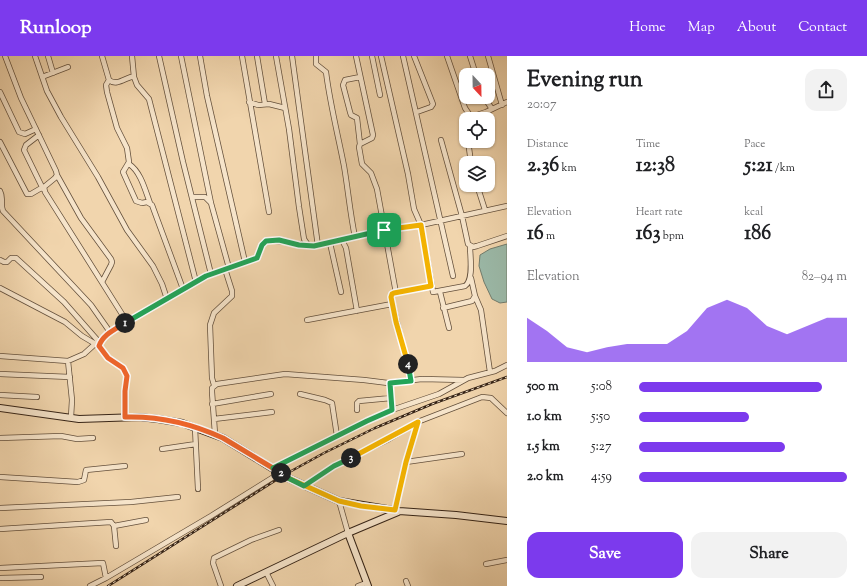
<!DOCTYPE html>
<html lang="en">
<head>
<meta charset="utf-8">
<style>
  body { margin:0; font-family:"Sorts Mill Goudy",serif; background:#f2f2f2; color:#202124; height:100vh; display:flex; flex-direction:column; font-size:15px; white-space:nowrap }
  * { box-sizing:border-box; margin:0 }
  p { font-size:13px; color:#757577 }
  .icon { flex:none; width:22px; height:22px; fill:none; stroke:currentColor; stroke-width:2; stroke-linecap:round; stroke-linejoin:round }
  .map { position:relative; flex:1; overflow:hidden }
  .side { display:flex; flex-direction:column; background:#fff; width:360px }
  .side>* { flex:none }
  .needle { width:26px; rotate:158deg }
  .fabs { position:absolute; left:459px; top:12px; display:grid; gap:8px }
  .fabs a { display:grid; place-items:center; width:36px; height:36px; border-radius:8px; background:#fff; box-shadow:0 1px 3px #0004; font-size:20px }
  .pin { position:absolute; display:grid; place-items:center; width:34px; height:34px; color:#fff; margin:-17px; border-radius:8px; box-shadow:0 2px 6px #0006 }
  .km { position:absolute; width:20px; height:20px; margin:-10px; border-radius:50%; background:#222; color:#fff; font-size:11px; line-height:20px; text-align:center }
  .round { display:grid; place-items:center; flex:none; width:42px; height:42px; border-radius:12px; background:#f2f2f2 }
  .summary { display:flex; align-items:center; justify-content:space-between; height:68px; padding:0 20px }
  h1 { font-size:22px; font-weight:800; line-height:30px }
  .stats { display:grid; grid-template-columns:repeat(3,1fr); gap:6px; height:68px; padding:4px 20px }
  .stats div { display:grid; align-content:center }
  .stats b { font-size:20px; font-weight:800 }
  .stats small { font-size:11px; font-weight:400 }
  .stats p { font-size:11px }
  .chart { height:112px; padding:8px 20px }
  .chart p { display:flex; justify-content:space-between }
  .chart svg { width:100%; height:72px; margin-top:4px; fill:#7c3aed; opacity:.7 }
  .primary-button { display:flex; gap:8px; margin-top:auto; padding:8px 20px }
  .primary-button a { flex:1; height:46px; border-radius:12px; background:#7c3aed; color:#fff; font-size:16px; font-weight:800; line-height:46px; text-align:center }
  .primary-button a+a { background:#f2f2f2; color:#202124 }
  ul { padding:0 20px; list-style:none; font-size:13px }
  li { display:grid; grid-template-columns:64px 48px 1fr; align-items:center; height:30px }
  li i { height:10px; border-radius:5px; background:#7c3aed }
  header { display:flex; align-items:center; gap:24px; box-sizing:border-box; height:56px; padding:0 20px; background:#7c3aed; color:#fff }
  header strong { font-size:19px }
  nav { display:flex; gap:22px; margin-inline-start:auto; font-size:14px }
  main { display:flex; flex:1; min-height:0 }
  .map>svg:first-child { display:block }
  .water { fill:#9bb9a8; stroke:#727d6e }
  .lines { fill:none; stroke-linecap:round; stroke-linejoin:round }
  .street-casing { stroke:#64503c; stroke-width:6 }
  .secondary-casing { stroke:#352316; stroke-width:8 }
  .street { stroke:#f6e4ca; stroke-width:4.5 }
  .secondary { stroke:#f6e4ca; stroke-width:6 }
  .rail-casing { stroke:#352316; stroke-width:2.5 }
  .rail { stroke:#f6e4ca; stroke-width:1; stroke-dasharray:3; stroke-linecap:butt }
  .split-1-casing { stroke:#fff; stroke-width:8 }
  .split-2-casing { stroke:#fff; stroke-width:8 }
  .split-3-casing { stroke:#fff; stroke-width:8 }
  .split-4-casing { stroke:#fff; stroke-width:8 }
  .split-5-casing { stroke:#fff; stroke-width:8 }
  .split-1 { stroke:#22a559; stroke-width:5 }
  .split-2 { stroke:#f0652b; stroke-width:5 }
  .split-3 { stroke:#f5b400; stroke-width:5 }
  .split-4 { stroke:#22a559; stroke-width:5 }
  .split-5 { stroke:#f5b400; stroke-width:5 }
</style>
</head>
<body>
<header>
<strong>Runloop</strong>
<nav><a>Home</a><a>Map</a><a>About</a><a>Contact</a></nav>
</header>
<main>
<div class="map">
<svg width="507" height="530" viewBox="0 0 507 530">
  <rect width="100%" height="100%" fill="#f1d5ad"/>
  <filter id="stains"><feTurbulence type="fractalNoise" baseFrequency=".005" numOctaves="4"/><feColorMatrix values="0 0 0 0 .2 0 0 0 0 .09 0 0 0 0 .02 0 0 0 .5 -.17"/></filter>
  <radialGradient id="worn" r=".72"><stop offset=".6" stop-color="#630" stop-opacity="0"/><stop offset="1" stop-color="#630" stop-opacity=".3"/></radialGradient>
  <!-- water -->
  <path class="water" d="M507,188V246L500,247L492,243L484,226L479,210L480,199L490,193Z"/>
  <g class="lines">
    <!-- street casing -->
    <g class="street-casing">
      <path id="street" d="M5,0L21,42L56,115L57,119L55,122L44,131L45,136L127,266
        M35,0L47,35L61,61L98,121L127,174L153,210L162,228L167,243
        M48,0L53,17
        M102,0L109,24C116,30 124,23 131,21H134L137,29L149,43L196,226
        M132,0L134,21
        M159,0L183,106L211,218
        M181,0L211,147
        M200,0L207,40L245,206
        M242,0L269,156
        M257,0L265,48
        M276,0L289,73L299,151L304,183L308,189L314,190L389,173L421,169L507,150
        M292,0L318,190
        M316,0V8L326,16C330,48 338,79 344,110C348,133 350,157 355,181
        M356,0L373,79L372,82L360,88L359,91L362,108L371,117L377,133L396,237
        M372,0L380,39
        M381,0L408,118L414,153L421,169L433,236L465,230C474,224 470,200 470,190
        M403,0L453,220
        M414,0L433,48L431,51L417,56
        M447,0L465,52L471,61L486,56L507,46
        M470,0L476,19
        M488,0L502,49
        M42,21L68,11
        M360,21L345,24L343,29L350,56L351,59L357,62L360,88
        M109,24L106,29L107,36L117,72L127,92L129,106L123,116L136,145L142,147L147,146L152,149L183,233
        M0,36L19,76L25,78L36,73
        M484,41L492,53
        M249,46L258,49L269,48L285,52
        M39,79L26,89L24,94L43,133
        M441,84L462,160L468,188L473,191L477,190L507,180
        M0,86L27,138H31L43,131
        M469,92L471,107
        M129,108C141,116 145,134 150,147
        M57,119L81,162L111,203L112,206L111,209L102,226
        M477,129L485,154
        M0,135C4,142 0,148 3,155L91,249L110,276
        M192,141H205L211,147L229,212
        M342,184L346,192L357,255
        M330,187L341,236
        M0,204L4,206H7L11,202H16L64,246L100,287
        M0,232L65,266L82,280L99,290
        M440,236L449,272
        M475,240L481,254L490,316
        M443,252L472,245L475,240L471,222
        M307,264L392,248
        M0,300L68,305L84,298L95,288
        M68,305L72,344L71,361
        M0,318L70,321
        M411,325L391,241L392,238L394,237L431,230
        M390,327L392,354
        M214,329L212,322L210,269L214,257L232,240V235L225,213
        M300,338L325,344L332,347L337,380
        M0,339L37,341
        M212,348L271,338
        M357,354V347L359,345L391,342
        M125,361V335L127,320L123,312L108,302L99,290L102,283L109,277L206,220L257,202C261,197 260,189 266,185C280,183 293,189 308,189
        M214,363L272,356
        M195,372L198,433
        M215,378L212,336V332L217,328L285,318L364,324L388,327L422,323L464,324
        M0,382L61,380L77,383L93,382
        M162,393L196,388
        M406,406L462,398
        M273,412L367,365L392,354L439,338L468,322L495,315L507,309
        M0,421L78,426L84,424L86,414L125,410
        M304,430L334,410L389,383L420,365L482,341L491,342L507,357
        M339,445L348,477
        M0,452L131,446L178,441
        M395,454L406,406L418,366
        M114,470L146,464
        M0,473L111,466L114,470L116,490
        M486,508L507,504
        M0,512L103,507L106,522
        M266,516L273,530
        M0,522L41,521
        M406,525L408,530
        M90,530L106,522L211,460L280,417
        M221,530L213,507L214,502L251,484L279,474
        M358,530L366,527"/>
    </g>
    <!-- secondary casing -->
    <g class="secondary-casing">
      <path id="secondary" d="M0,352L79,363L139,361L158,363L182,367L223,382L288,422L339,445L399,455L456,459L507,465
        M348,477L368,530
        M237,530L348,477L398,456"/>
    </g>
    <!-- street -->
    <use href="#street" class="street"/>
    <!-- secondary -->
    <use href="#secondary" class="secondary"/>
    <!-- rail casing -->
    <g class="rail-casing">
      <path id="rail" d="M108,530L284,419L324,397L375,372L432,348L507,321"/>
    </g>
    <!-- rail -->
    <use href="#rail" class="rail"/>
  </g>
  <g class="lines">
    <!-- split-1 casing -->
    <g class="split-1-casing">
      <path id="split-1" d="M125,267L206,220L257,202L262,189L266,185L279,184L299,189L314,190L384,174"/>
    </g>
    <!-- split-2 casing -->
    <g class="split-2-casing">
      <path id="split-2" d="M125,267C116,273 103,278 99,290L108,302L123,312L127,320L125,335V361C159,360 193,368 223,382L281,417"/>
    </g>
    <!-- split-3 casing -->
    <g class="split-3-casing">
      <path id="split-3" d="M281,417L288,422L339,445L361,450L395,454L406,406L418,366L351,402"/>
    </g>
    <!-- split-4 casing -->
    <g class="split-4-casing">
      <path id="split-4" d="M351,402L334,410L304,430L288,422L273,412L367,365L392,354L390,327L411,325L408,308"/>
    </g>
    <!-- split-5 casing -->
    <g class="split-5-casing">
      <path id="split-5" d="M384,174L421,169L431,230L394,237L392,238L391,241L396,266L408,308"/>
    </g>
    <!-- split-1 -->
    <use href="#split-1" class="split-1"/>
    <!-- split-2 -->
    <use href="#split-2" class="split-2"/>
    <!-- split-3 -->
    <use href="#split-3" class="split-3"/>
    <!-- split-4 -->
    <use href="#split-4" class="split-4"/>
    <!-- split-5 -->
    <use href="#split-5" class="split-5"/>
  </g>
  <rect width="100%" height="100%" filter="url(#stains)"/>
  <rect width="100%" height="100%" fill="url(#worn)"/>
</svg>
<div class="fabs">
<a><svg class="needle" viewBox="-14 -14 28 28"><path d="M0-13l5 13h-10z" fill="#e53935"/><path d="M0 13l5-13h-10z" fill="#757577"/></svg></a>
<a><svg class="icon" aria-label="locate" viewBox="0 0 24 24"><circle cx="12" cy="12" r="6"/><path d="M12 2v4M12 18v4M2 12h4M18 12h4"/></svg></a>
<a><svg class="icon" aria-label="layers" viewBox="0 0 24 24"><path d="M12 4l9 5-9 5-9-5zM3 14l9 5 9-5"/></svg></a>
</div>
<div class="pin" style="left:384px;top:174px;background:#1e9e55"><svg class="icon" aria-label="arrive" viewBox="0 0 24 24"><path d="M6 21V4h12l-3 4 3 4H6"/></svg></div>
<b class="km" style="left:125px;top:267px">1</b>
<b class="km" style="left:281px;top:417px">2</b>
<b class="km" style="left:351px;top:402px">3</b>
<b class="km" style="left:408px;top:308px">4</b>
</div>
<section class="side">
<div class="summary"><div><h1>Evening run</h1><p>20:07</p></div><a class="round"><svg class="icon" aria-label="share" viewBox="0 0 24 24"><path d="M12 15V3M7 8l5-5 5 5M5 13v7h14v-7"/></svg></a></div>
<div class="stats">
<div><p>Distance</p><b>2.36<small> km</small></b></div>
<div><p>Time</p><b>12:38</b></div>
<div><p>Pace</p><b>5:21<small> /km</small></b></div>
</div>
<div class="stats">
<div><p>Elevation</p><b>16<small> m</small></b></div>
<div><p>Heart rate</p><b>163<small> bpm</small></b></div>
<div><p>kcal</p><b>186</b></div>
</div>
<div class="chart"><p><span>Elevation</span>82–94 m</p>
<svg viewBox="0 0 160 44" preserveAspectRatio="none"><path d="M0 44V17L10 25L20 35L30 38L40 35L50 33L60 33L70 33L80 25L90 11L100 6L110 11L120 22L130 27L140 22L150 17L160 17V44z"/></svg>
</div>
<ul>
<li><b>500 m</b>5:08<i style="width:88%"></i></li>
<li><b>1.0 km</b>5:50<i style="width:53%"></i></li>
<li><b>1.5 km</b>5:27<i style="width:70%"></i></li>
<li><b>2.0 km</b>4:59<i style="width:100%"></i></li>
</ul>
<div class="primary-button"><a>Save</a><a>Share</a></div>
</section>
</main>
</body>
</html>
